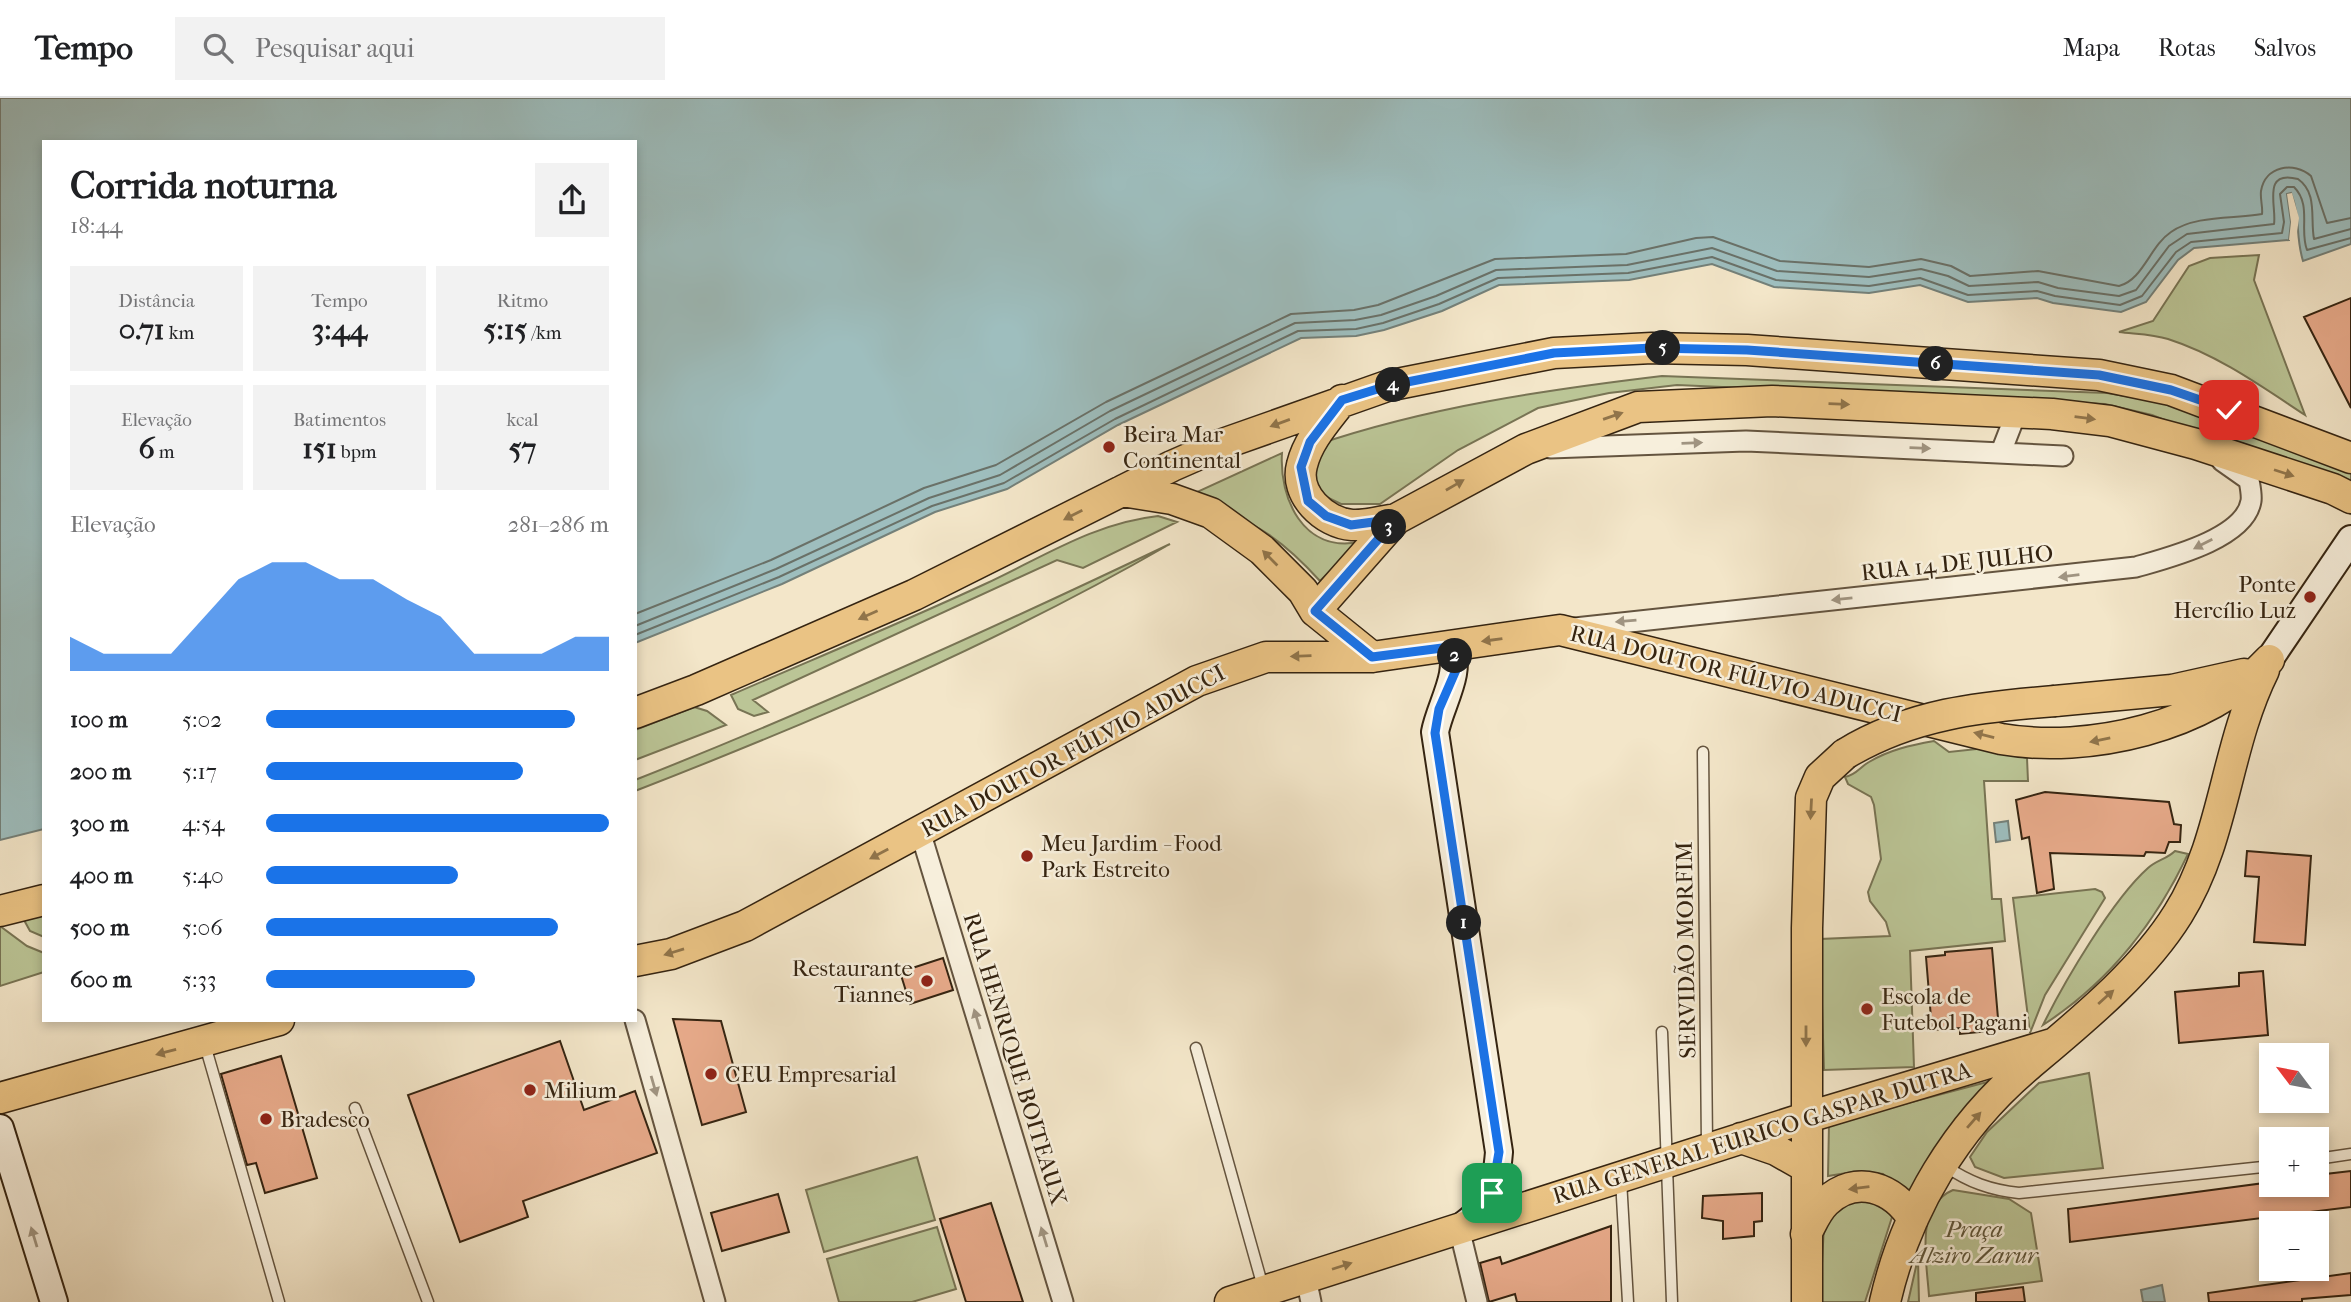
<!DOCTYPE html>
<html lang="pt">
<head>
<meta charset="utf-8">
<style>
  body { margin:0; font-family:"IM FELL French Canon",serif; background:#f2f2f2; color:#202124; height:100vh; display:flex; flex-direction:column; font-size:26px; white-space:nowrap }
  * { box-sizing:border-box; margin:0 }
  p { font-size:23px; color:#757577 }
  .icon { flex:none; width:38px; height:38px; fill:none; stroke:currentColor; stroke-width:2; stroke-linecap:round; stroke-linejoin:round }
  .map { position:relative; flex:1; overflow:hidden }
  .panel { position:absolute; left:42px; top:42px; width:595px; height:882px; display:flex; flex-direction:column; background:#fff; border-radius:0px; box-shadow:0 4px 10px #0003 }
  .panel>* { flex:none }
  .needle { width:46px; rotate:302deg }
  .controls { position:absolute; left:2259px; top:945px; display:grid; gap:14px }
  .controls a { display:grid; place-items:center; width:70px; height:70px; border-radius:0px; background:#fff; box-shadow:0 4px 10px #0003; font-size:35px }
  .pin { position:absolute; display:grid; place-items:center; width:60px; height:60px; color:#fff; margin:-30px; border-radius:14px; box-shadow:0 4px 10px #0006 }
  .km { position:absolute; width:35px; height:35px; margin:-18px; border-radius:50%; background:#222; color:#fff; font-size:19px; line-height:35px; text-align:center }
  .round { display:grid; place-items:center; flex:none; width:74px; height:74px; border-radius:0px; background:#f2f2f2 }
  .headline { display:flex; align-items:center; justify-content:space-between; height:119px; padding:0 28px }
  h1 { font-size:38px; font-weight:700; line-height:52px }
  .figures { display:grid; grid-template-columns:repeat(3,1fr); gap:10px; height:119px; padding:7px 28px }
  .figures div { display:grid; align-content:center; border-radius:0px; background:#f2f2f2; text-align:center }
  .figures b { font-size:30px; font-weight:700 }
  .figures small { font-size:19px; font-weight:400 }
  .figures p { font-size:19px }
  .chart { height:196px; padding:14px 28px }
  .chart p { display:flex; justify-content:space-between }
  .chart svg { width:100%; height:126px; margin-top:7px; fill:#1a73e8; opacity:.7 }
  ul { padding:0 28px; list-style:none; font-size:23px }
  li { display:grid; grid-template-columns:112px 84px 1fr; align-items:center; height:52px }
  li i { height:18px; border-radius:9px; background:#1a73e8 }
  header { display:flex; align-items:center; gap:42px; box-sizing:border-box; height:98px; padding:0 35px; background:#fff; border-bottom:2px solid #e0e0e0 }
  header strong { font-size:33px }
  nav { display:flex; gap:38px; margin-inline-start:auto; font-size:24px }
  .search { width:490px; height:63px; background:#f2f2f2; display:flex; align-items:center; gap:18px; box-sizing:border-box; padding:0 24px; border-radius:0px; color:#757577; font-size:26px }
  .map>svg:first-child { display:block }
  .green { fill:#bbc596; stroke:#787454; stroke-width:2 }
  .water { fill:#9ebebe; stroke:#748079; stroke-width:2 }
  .pier { fill:#f3e6c9 }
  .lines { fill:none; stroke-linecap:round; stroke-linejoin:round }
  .shore { stroke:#6a7168; stroke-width:2 }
  .building { fill:#e7aa8a; stroke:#352411; stroke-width:2 }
  .lane-casing { stroke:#64543f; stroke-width:13 }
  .street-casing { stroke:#64543f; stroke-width:23 }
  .secondary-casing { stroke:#352411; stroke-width:30 }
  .primary-casing { stroke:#352411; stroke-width:33 }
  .lane { stroke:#f7efdc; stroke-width:10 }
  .street { stroke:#f7efdc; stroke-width:19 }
  .secondary { stroke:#f7efdc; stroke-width:26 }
  .primary { stroke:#eac384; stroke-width:30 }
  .primary-bridge-casing { stroke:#352411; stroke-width:33; stroke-linecap:butt }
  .primary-bridge { stroke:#eac384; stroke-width:30 }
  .oneway { fill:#90744a }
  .oneway2 { fill:#a09481 }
  .route-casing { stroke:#fff; stroke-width:14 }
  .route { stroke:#1a73e8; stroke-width:9 }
  .poi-dot { fill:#8f2418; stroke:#f7efdc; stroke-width:2.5 }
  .labels { text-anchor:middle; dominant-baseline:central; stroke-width:5; stroke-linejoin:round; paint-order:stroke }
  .poi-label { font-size:23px; fill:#352411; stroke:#f7efdc; text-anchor:start }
  .street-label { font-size:23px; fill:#352411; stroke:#f7efdc }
  .park-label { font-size:23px; font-style:italic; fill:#5d5439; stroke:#f7efdc }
</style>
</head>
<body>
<header>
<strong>Tempo</strong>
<div class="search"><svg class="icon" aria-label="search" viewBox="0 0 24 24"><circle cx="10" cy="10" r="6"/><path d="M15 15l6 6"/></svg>Pesquisar aqui</div>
<nav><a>Mapa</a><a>Rotas</a><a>Salvos</a></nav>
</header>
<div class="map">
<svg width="2351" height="1204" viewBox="0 0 2351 1204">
  <rect width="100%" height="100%" fill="#f3e6c9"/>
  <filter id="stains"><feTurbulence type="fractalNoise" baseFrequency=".00286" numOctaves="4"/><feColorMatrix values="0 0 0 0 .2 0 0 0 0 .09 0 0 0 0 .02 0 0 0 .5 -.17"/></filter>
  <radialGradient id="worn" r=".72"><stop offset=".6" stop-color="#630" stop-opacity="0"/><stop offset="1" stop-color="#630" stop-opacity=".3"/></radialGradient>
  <!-- green -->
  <path class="green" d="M2259,157L2254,182L2305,317C2261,288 2218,257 2168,241C2153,236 2135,236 2119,234L2153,223L2189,168L2210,160Z
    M1662,278L2107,295L2156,303L2199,317L2351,352V416L2198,335L2152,317L2105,306L1677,287L1609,295L1538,310L1458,352L1380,406H1341L1312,392L1316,347C1428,309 1545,292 1662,278Z
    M1282,355C1279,400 1303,455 1359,444L1320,483C1276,434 1247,420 1186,399Z
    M1158,418L1177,424L1083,470L1057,462L753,602L768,614L754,618L738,611L731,597C816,560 901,525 985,486C1043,459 1094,425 1158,418Z
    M1170,446C1000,544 818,622 635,693V682C817,610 994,530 1170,446Z
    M694,609L707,613L726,627L635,662V632Z
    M1934,643L1949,654L1986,650L2027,660L2028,683H1984L1992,801H2001L2005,843L1910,853L1914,969L1824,972L1820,841L1890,838L1886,824L1870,803L1868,794L1881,761L1874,707L1871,699L1848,686L1845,679C1856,677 1860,669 1869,664C1889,652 1911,647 1934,643Z
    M2175,753L2188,756C2155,826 2108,885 2043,927C2064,884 2113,801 2148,770C2157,762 2167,761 2175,753Z
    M2095,791L2102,794L2105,800L2045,897L2030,935L2013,800Z
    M44,816V839L30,833L24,822Z
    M0,828L27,848L44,855V874L0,888Z
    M2089,975L2103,1070L2004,1080L1975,1069L1970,1059L1987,1034L2039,985Z
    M1987,984L1934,1052L1910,1101L1883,1076L1859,1073L1828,1078L1829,1026Z
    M917,1059L935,1122L824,1154L806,1092Z
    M1953,1092L2009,1101L2031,1115L2042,1183L1929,1198C1927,1164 1914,1109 1953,1092Z
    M1863,1095L1893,1116L1865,1204H1820L1824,1127L1828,1118Z
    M937,1129L956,1191L912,1204H839L827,1161Z
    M1918,1160L1919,1204H1908Z"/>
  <!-- water -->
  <path class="water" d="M0,0H2351V146L2303,163C2295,137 2301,120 2291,95L2287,96L2291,124L2289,142L2194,150L2178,162L2146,204L2121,214L2053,205L2037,200L1968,204L1920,187L1869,195L1774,189L1712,166L1629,182L1499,187L1442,213L1384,232L1356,238L1301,240L1118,327L1007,391L935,414L782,486L635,545V44H44V731L0,742Z
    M2008,723L2010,742L1996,744L1994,725Z
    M2162,1187L2165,1204H2143L2141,1192Z"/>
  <!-- pier -->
  <path class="pier" d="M2292,95L2299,120L2296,141L2289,142L2291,124L2287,96Z"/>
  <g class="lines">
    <!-- shore -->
    <path class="shore" d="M635,516L771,462L924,390L996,367L1106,304L1291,216L1354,212L1378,207L1495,161L1626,156L1696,140L1713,139L1780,163L1869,169L1921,161L1951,168L1970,178L2038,173L2119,188C2143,182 2150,148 2171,134C2195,117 2233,121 2262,116C2263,109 2260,101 2261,93C2265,68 2294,63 2311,78L2327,125L2351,120
      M635,528L776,471L929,400L1000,377L1110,313L1295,225L1355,222L1381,217L1436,198L1496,172L1627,167L1712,150L1777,173L1869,179L1921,171L1948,178L1969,188L2038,184L2058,190L2119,198L2136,192L2169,148L2187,136L2274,126C2277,109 2261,71 2298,81C2318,95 2310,121 2314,141L2351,131
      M635,537L779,479L932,408L1004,385L1115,321L1298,233L1356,231L1383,225L1439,206L1498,180L1628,175L1712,159L1776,182L1869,188L1920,180L1968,197L2037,193L2055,198L2120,207L2142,198L2176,154L2191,144L2282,135L2284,124L2280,96L2287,89H2294C2312,107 2299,132 2307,152L2351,140"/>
  </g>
  <!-- building -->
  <path class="building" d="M2351,200V310L2304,219Z
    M2045,694L2169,704L2174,726L2181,727L2180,744H2169L2165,755L2146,754L2144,758L2050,755L2054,791L2037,795L2029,739L2022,741L2016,702Z
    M2247,753L2311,758L2305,847L2254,844L2259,779L2245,778Z
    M1992,850L1999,932L1960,936V930L1932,932L1926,859L1945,857V854Z
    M943,860L953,892L910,906L900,874Z
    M2263,873L2268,937L2179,945L2175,894L2239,888V875Z
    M673,921L721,923L746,1014L702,1027Z
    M560,943L584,1012L635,993L657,1055L523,1103L528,1119L460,1144L408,997Z
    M281,958L317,1080L265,1095L256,1065L247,1067L221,976Z
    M2351,1073V1109L2070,1144L2068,1111L2272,1084V1087H2317V1077Z
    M1762,1095V1123L1754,1124V1138L1723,1141V1123L1702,1120L1703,1098Z
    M778,1096L789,1134L722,1153L711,1115Z
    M991,1105L1023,1204H966L940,1121Z
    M1611,1128V1204H1517L1515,1196L1489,1204L1480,1165L1500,1159L1502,1166Z
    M2351,1175V1197L2302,1201V1204H2209L2208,1195Z
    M2023,1189L2025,1204H1976V1195Z"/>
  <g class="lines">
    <!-- lane casing -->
    <g class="lane-casing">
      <path id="lane" d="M1703,654L1707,1047
        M1662,934L1672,1204
        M205,947L279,1204
        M1196,950L1263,1189
        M355,1010L428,1204
        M2317,1061L2351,1056
        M1945,1068C1969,1084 1990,1092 2019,1095L2272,1068
        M1621,1082L1628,1204"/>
    </g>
    <!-- street casing -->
    <g class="street-casing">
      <path id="street" d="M1550,350L1746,343L2063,358
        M2001,354L2017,313
        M1575,530L2136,469C2167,460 2245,441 2251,403C2252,397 2250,388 2249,382L2222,363
        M920,733L1063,1204
        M635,922L715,1204
        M1459,1130L1477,1204
        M1306,1180L1311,1204"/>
    </g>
    <!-- secondary casing -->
    <g class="secondary-casing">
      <path id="secondary" d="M1450,549C1463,573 1440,607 1435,634L1499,1054C1496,1091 1491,1107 1461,1129
        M2269,562L2351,441
        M0,1030L54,1204"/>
    </g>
    <!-- primary casing -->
    <g class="primary-casing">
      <path id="primary" d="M1342,302C1327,322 1308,342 1302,367C1294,396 1324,425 1352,427C1366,428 1382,423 1396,421
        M1122,393L1172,401L1211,415L1262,452L1303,493L1315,513L1372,559
        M1315,513L1396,421L1526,351L1638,309L1772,303L2052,316L2110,323L2196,346L2333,391L2351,400
        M2055,603L2172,592L2244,576
        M635,615L696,592L914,497L1172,368L1220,347L1387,288L1554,255L1652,250L1747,252L2099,277L2171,292L2351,360
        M0,813L44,802
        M635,863L671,856L745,828L1197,583L1266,559H1372L1560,532L2001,641C2088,656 2208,629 2269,562
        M0,1000L279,922
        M1741,1040L1776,1052L1806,1069
        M1806,1136C1812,1125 1817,1112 1826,1104C1856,1075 1894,1090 1913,1121
        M1230,1204L1805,1020L2055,945
        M1807,1204V830L1811,700L1820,679L1845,656
        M1885,1204C1906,1112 1956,1028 2029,967C2080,924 2142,874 2178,816C2225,741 2225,650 2264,572"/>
    </g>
    <!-- lane -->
    <use href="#lane" class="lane"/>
    <!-- street -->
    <use href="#street" class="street"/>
    <!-- secondary -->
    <use href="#secondary" class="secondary"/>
    <!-- primary -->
    <use href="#primary" class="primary"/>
    <!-- primary-bridge casing -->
    <g class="primary-bridge-casing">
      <path id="primary-bridge" d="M1845,656C1911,616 1979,609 2055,603"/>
    </g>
    <!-- primary-bridge -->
    <use href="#primary-bridge" class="primary-bridge"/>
  </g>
  <!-- one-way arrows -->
  <defs><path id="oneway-solid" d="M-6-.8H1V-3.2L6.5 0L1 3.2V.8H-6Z" transform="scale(1.75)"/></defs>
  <g class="oneway">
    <use href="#oneway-solid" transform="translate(1839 306) rotate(2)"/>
    <use href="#oneway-solid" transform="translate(1613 318) rotate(-19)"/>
    <use href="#oneway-solid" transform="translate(2085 320) rotate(7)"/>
    <use href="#oneway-solid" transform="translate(1280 325) rotate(160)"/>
    <use href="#oneway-solid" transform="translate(2284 375) rotate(18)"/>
    <use href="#oneway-solid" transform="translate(1455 387) rotate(-30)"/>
    <use href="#oneway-solid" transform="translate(1073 417) rotate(153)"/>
    <use href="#oneway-solid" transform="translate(1270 460) rotate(-135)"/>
    <use href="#oneway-solid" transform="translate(868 517) rotate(156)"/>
    <use href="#oneway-solid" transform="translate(1492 542) rotate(172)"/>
    <use href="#oneway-solid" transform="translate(1301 558) rotate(178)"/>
    <use href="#oneway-solid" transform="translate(1984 637) rotate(-166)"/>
    <use href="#oneway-solid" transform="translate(2100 642) rotate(168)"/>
    <use href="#oneway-solid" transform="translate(1811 711) rotate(93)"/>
    <use href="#oneway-solid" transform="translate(879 756) rotate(152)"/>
    <use href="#oneway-solid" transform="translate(674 854) rotate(163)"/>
    <use href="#oneway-solid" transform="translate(2106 899) rotate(-42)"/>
    <use href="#oneway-solid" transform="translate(1806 938) rotate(90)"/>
    <use href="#oneway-solid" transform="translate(166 954) rotate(165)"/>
    <use href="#oneway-solid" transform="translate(1974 1022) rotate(-49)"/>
    <use href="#oneway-solid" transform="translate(1859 1090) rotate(173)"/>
    <use href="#oneway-solid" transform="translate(1342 1168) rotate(-18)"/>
  </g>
  <g class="oneway2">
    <use href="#oneway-solid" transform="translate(1692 345) rotate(-2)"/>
    <use href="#oneway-solid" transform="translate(1920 350) rotate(2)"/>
    <use href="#oneway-solid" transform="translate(2203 446) rotate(153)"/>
    <use href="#oneway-solid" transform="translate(2069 478) rotate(173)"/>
    <use href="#oneway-solid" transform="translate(1842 501) rotate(174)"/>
    <use href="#oneway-solid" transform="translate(1626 523) rotate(175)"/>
    <use href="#oneway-solid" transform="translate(977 921) rotate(-107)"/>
    <use href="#oneway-solid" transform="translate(654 988) rotate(74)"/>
    <use href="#oneway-solid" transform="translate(34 1139) rotate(-107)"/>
    <use href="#oneway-solid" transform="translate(1044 1139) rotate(-107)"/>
  </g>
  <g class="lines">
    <!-- route casing -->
    <g class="route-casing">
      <path id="route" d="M1492,1095L1499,1054L1435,635L1439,611L1456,572V564L1450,549L1372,559L1315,513L1396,421L1351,427L1326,418L1308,403L1301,369L1310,344L1342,302L1387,288L1554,255L1652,250L1747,252L2099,277L2171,292L2229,312"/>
    </g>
    <!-- route -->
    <use href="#route" class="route"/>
  </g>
  <!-- markers -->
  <g class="poi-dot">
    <circle cx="1109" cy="349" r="7"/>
    <circle cx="2310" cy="499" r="7"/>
    <circle cx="1027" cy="758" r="7"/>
    <circle cx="927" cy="883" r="7"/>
    <circle cx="1867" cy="911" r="7"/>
    <circle cx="711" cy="976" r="7"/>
    <circle cx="530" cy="992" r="7"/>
    <circle cx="266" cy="1021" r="7"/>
  </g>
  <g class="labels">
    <!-- poi labels -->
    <g class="poi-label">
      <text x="1123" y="336">Beira Mar<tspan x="1123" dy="26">Continental</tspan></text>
      <text x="2296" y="486" text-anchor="end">Ponte<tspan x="2296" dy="26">Hercílio Luz</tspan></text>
      <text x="1041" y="745">Meu Jardim - Food<tspan x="1041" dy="26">Park Estreito</tspan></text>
      <text x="913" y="870" text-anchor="end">Restaurante<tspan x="913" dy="26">Tiannes</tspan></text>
      <text x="1881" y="898">Escola de<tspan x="1881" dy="26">Futebol Pagani</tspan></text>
      <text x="725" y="976">CEU Empresarial</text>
      <text x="544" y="992">Milium</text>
      <text x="280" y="1021">Bradesco</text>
    </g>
    <!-- street labels -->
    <g class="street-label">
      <text transform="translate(1957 465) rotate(-6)">RUA 14 DE JULHO</text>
      <text transform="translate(1736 576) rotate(14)">RUA DOUTOR FÚLVIO ADUCCI</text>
      <text transform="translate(1073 653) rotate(-28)">RUA DOUTOR FÚLVIO ADUCCI</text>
      <text transform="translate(1686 852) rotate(-91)">SERVIDÃO MORFIM</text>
      <text transform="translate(1015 961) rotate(73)">RUA HENRIQUE BOITEAUX</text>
      <text transform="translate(1762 1035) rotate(-17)">RUA GENERAL EURICO GASPAR DUTRA</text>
    </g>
    <!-- park labels -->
    <g class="park-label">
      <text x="1974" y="1131">Praça<tspan x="1974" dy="26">Alziro Zarur</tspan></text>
    </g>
  </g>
  <rect width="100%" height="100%" filter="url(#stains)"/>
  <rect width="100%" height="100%" fill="url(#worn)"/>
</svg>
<div class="controls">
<a><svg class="needle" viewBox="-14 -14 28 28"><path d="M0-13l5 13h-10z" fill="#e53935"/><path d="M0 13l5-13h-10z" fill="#757577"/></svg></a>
<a>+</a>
<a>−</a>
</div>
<div class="pin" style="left:1492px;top:1095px;background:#1e9e55"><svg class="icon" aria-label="arrive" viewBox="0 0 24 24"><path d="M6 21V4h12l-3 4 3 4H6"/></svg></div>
<div class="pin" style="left:2229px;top:312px;background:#d93025"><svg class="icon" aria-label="check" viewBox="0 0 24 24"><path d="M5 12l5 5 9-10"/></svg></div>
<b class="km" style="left:1464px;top:825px">1</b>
<b class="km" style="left:1455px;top:558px">2</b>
<b class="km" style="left:1389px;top:429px">3</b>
<b class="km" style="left:1393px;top:287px">4</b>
<b class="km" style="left:1663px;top:250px">5</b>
<b class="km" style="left:1936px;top:266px">6</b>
<section class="panel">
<div class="headline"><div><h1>Corrida noturna</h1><p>18:44</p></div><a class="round"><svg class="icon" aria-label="share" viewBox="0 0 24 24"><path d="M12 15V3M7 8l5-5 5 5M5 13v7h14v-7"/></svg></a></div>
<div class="figures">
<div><p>Distância</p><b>0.71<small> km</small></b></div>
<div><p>Tempo</p><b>3:44</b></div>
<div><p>Ritmo</p><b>5:15<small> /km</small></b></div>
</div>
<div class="figures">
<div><p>Elevação</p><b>6<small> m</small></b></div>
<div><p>Batimentos</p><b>151<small> bpm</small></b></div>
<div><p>kcal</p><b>57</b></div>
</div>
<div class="chart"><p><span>Elevação</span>281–286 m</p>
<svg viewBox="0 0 160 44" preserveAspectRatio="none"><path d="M0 44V32L10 38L20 38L30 38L40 25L50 12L60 6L70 6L80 12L90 12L100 19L110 25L120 38L130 38L140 38L150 32L160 32V44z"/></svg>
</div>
<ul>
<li><b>100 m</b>5:02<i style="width:90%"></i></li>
<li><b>200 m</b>5:17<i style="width:75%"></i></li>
<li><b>300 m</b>4:54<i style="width:100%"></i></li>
<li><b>400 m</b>5:40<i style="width:56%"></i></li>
<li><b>500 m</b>5:06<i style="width:85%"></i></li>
<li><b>600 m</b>5:33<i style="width:61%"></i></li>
</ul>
</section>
</div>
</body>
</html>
